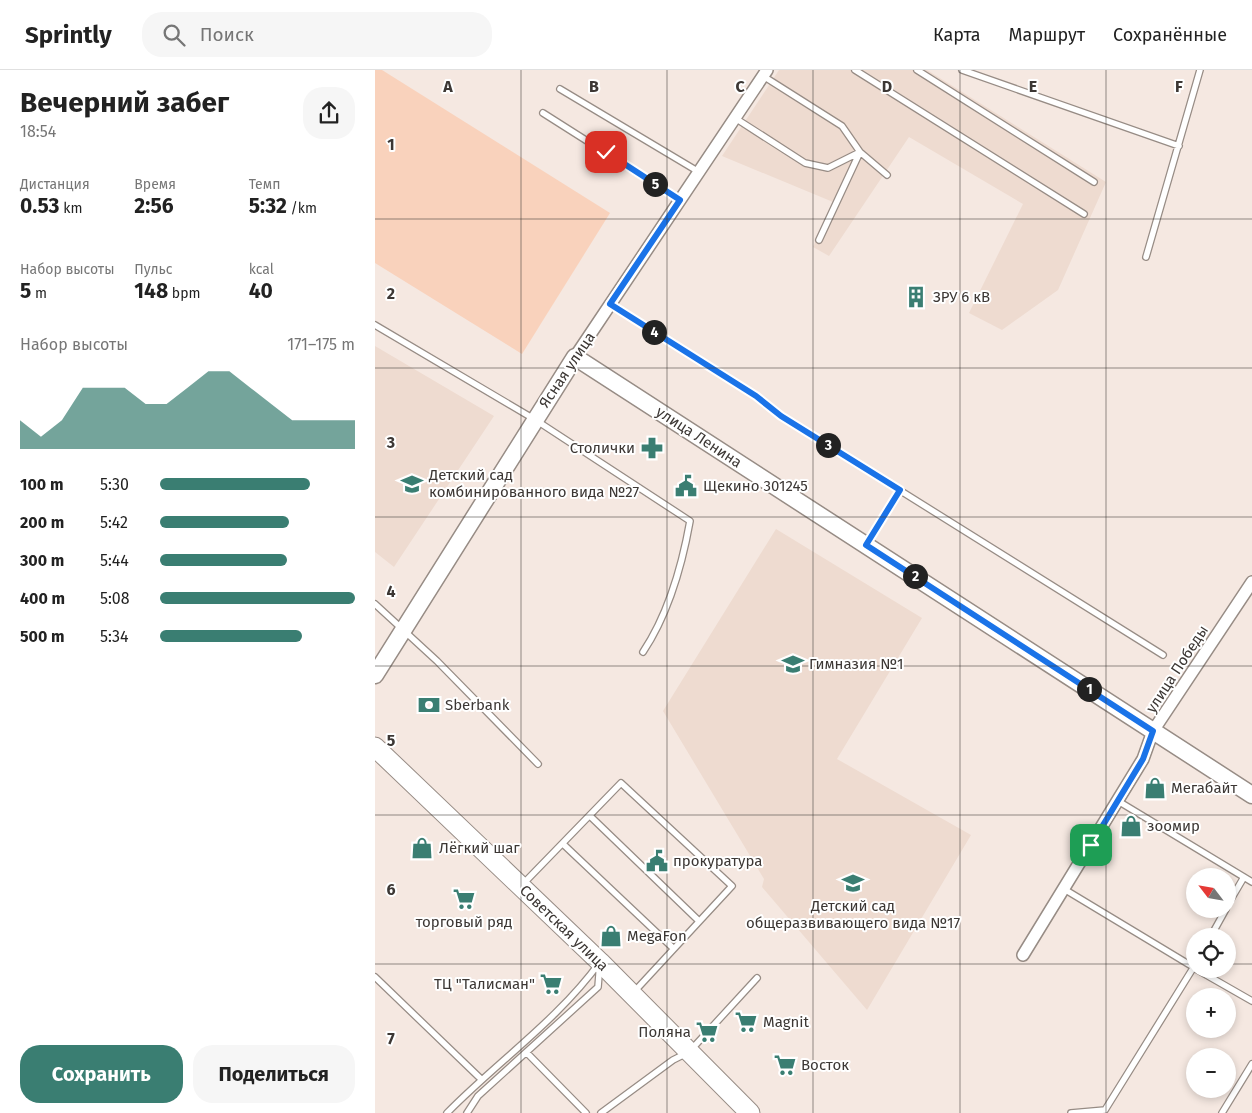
<!DOCTYPE html>
<html lang="ru">
<head>
<meta charset="utf-8">
<style>
  body { margin:0; font-family:"Fira Sans",sans-serif; background:#f6f6f6; color:#222; height:100vh; display:flex; flex-direction:column; font-size:19px; white-space:nowrap }
  * { box-sizing:border-box; margin:0 }
  p { font-size:16px; color:#767676 }
  .icon { flex:none; width:28px; height:28px; fill:none; stroke:currentColor; stroke-width:2; stroke-linecap:round; stroke-linejoin:round }
  .map { position:relative; flex:1; overflow:hidden }
  .details { display:flex; flex-direction:column; background:#fff; width:375px }
  .details>* { flex:none }
  .needle { width:32px; rotate:301deg }
  .buttons { position:absolute; left:811px; top:798px; display:grid; gap:10px }
  .buttons a { display:grid; place-items:center; width:50px; height:50px; border-radius:50%; background:#fff; box-shadow:0 2px 8px #0003; font-size:25px }
  .pin { position:absolute; display:grid; place-items:center; width:42px; height:42px; color:#fff; margin:-21px; border-radius:10px; box-shadow:0 2px 8px #0006 }
  .km { position:absolute; width:25px; height:25px; margin:-12px; border-radius:50%; background:#222; color:#fff; font-size:14px; line-height:25px; text-align:center }
  .round { display:grid; place-items:center; flex:none; width:52px; height:52px; border-radius:20px; background:#f6f6f6 }
  .overview { display:flex; align-items:center; justify-content:space-between; height:85px; padding:0 20px }
  h1 { font-size:28px; font-weight:700; line-height:38px }
  .stats { display:grid; grid-template-columns:repeat(3,1fr); gap:8px; height:85px; padding:5px 20px }
  .stats div { display:grid; align-content:center }
  .stats b { font-size:21px; font-weight:700 }
  .stats small { font-size:14px; font-weight:400 }
  .stats p { font-size:14px }
  .chart { height:140px; padding:10px 20px }
  .chart p { display:flex; justify-content:space-between }
  .chart svg { width:100%; height:90px; margin-top:5px; fill:#3a7e72; opacity:.7 }
  .button { display:flex; gap:10px; margin-top:auto; padding:10px 20px }
  .button a { flex:1; height:58px; border-radius:20px; background:#3a7e72; color:#fff; font-size:20px; font-weight:700; line-height:58px; text-align:center }
  .button a+a { background:#f6f6f6; color:#222 }
  ul { padding:0 20px; list-style:none; font-size:16px }
  li { display:grid; grid-template-columns:80px 60px 1fr; align-items:center; height:38px }
  li i { height:12px; border-radius:6px; background:#3a7e72 }
  header { display:flex; align-items:center; gap:30px; box-sizing:border-box; height:70px; padding:0 25px; background:#fff; border-bottom:1px solid #e0e0e0 }
  header strong { font-size:24px }
  nav { display:flex; gap:28px; margin-inline-start:auto; font-size:18px }
  .search { width:350px; height:45px; background:#f6f6f6; display:flex; align-items:center; gap:12px; box-sizing:border-box; padding:0 18px; border-radius:20px; color:#767676; font-size:19px }
  main { display:flex; flex:1; min-height:0 }
  .map>svg:first-child { display:block }
  .built { fill:#eedbd0 }
  .green { fill:#f9d2bc }
  .lines { fill:none; stroke-linecap:round; stroke-linejoin:round }
  .lane-casing { stroke:#978c85; stroke-width:8 }
  .street-casing { stroke:#978c85; stroke-width:14 }
  .secondary-casing { stroke:#978c85; stroke-width:19 }
  .primary-casing { stroke:#978c85; stroke-width:21 }
  .lane { stroke:#fff; stroke-width:5.5 }
  .street { stroke:#fff; stroke-width:11 }
  .secondary { stroke:#fff; stroke-width:16 }
  .primary { stroke:#fff; stroke-width:19 }
  .route-casing { stroke:#fff; stroke-width:10 }
  .route { stroke:#1a73e8; stroke-width:6 }
  .grid { fill:none; stroke:#3c3734; stroke-width:1; stroke-opacity:0.55 }
  .labels { text-anchor:middle; dominant-baseline:central; stroke-width:4; stroke-linejoin:round; paint-order:stroke }
  .poi-label { font-size:15px; fill:#3c3734; stroke:#fff; text-anchor:start }
  .street-label { font-size:15px; fill:#3c3734; stroke:#fff }
  .grid-label { font-size:16px; text-anchor:middle; font-weight:bold; fill:#3c3734; stroke:#fff; stroke-width:4; stroke-linejoin:round; paint-order:stroke }
</style>
</head>
<body>
<header>
<strong>Sprintly</strong>
<div class="search"><svg class="icon" aria-label="search" viewBox="0 0 24 24"><circle cx="10" cy="10" r="6"/><path d="M15 15l6 6"/></svg>Поиск</div>
<nav><a>Карта</a><a>Маршрут</a><a>Сохранённые</a></nav>
</header>
<main>
<section class="details">
<div class="overview"><div><h1>Вечерний забег</h1><p>18:54</p></div><a class="round"><svg class="icon" aria-label="share" viewBox="0 0 24 24"><path d="M12 15V3M7 8l5-5 5 5M5 13v7h14v-7"/></svg></a></div>
<div class="stats">
<div><p>Дистанция</p><b>0.53<small> km</small></b></div>
<div><p>Время</p><b>2:56</b></div>
<div><p>Темп</p><b>5:32<small> /km</small></b></div>
</div>
<div class="stats">
<div><p>Набор высоты</p><b>5<small> m</small></b></div>
<div><p>Пульс</p><b>148<small> bpm</small></b></div>
<div><p>kcal</p><b>40</b></div>
</div>
<div class="chart"><p><span>Набор высоты</span>171–175 m</p>
<svg viewBox="0 0 160 44" preserveAspectRatio="none"><path d="M0 44V30L10 38L20 30L30 14L40 14L50 14L60 22L70 22L80 14L90 6L100 6L110 14L120 22L130 30L140 30L150 30L160 30V44z"/></svg>
</div>
<ul>
<li><b>100 m</b>5:30<i style="width:77%"></i></li>
<li><b>200 m</b>5:42<i style="width:66%"></i></li>
<li><b>300 m</b>5:44<i style="width:65%"></i></li>
<li><b>400 m</b>5:08<i style="width:100%"></i></li>
<li><b>500 m</b>5:34<i style="width:73%"></i></li>
</ul>
<div class="button"><a>Сохранить</a><a>Поделиться</a></div>
</section>
<div class="map">
<svg width="877" height="1043" viewBox="0 0 877 1043">
  <rect width="100%" height="100%" fill="#f5e8e1"/>
  <!-- built -->
  <path class="built" d="M404,0H552L731,112L683,220L627,260L594,243L648,134L534,67L454,186L438,177L458,132L347,86Z
    M0,276L119,346L19,497L0,482Z
    M401,459L547,548L462,689L596,765L492,940L387,817L389,809L288,641Z"/>
  <!-- green -->
  <path class="green" d="M0,0H7L235,143L147,284L0,193Z"/>
  <g class="lines">
    <!-- lane casing -->
    <g class="lane-casing">
      <path id="lane" d="M480,0L709,144
        M542,0L719,112
        M587,0L804,76
        M388,6L467,56L485,82L512,105
        M185,19L324,102
        M168,43L305,130
        M360,48L430,93L453,98L485,82L444,170
        M771,187L825,0
        M235,234L381,326L406,346L788,585
        M0,255L159,349L315,451C307,496 294,543 268,582
        M492,474L525,420
        M0,534L62,591L163,694
        M743,731L877,812
        M215,746L324,851
        M188,774L298,878
        M147,815L246,713L357,816L258,923
        M689,819L820,898
        M852,836L869,807
        M836,866L851,839
        M821,899L877,931
        M0,907L106,1009
        M152,983L211,1043
        M72,1043C122,992 183,950 225,892L223,917L103,1026L92,1043
        M226,1043L298,990L314,982L382,908
        M696,1043L730,1040L820,895
        M847,1043L877,994"/>
    </g>
    <!-- street casing -->
    <g class="street-casing">
      <path id="street" d="M200,287L392,0
        M648,885L768,689L778,661L877,512"/>
    </g>
    <!-- secondary casing -->
    <g class="secondary-casing">
      <path id="secondary" d="M0,605L200,287L877,725"/>
    </g>
    <!-- primary casing -->
    <g class="primary-casing">
      <path id="primary" d="M0,677L225,892L375,1043"/>
    </g>
    <!-- lane -->
    <use href="#lane" class="lane"/>
    <!-- street -->
    <use href="#street" class="street"/>
    <!-- secondary -->
    <use href="#secondary" class="secondary"/>
    <!-- primary -->
    <use href="#primary" class="primary"/>
  </g>
  <g class="lines">
    <!-- route casing -->
    <g class="route-casing">
      <path id="route" d="M231,82L305,130L235,234L381,326L406,346L525,420L491,475L778,661L768,689L716,775"/>
    </g>
    <!-- route -->
    <use href="#route" class="route"/>
  </g>
  <!-- grid -->
  <path class="grid" d="M146,0V1043M292,0V1043M438,0V1043M585,0V1043M731,0V1043M0,149H877M0,298H877M0,447H877M0,596H877M0,745H877M0,894H820M852,894H877"/>
  <!-- icons -->
  <defs>
    <g id="building-bare" transform="scale(1.725)"><path d="M-4-6H4V6H1V3H-1V6H-4ZM-2.5-4.3h1.7v1.8h-1.7ZM.8-4.3h1.7v1.8H.8ZM-2.5-1h1.7V.8h-1.7ZM.8-1h1.7V.8H.8Z" fill="#3a7e72" stroke="#fff" stroke-width="2.5" paint-order="stroke"/></g>
    <g id="pharmacy-bare" transform="scale(1.725)"><path d="M-2-6h4v4h4v4h-4v4h-4v-4h-4v-4h4Z" fill="#3a7e72" stroke="#fff" stroke-width="2.5" paint-order="stroke"/></g>
    <g id="school-bare" transform="scale(1.725)"><path d="M0-5L7-2L0 1L-7-2ZM-4 1L0 2.5L4 1V4Q0 6-4 4Z" fill="#3a7e72" stroke="#fff" stroke-width="2.5" paint-order="stroke"/></g>
    <g id="civic-bare" transform="scale(1.725)"><path d="M-.6-6.5H3V-4.5H.6V-3L4-1V1h2V6H-6V1h2V-1L-.6-3ZM-1.2 2.5V6h2.4V2.5Z" fill="#3a7e72" stroke="#fff" stroke-width="2.5" paint-order="stroke"/></g>
    <g id="bank-bare" transform="scale(1.725)"><path d="M-6-4H6V4H-6ZM0-2.3a2.3 2.3 0 1 0 0 4.6a2.3 2.3 0 1 0 0-4.6Z" fill="#3a7e72" stroke="#fff" stroke-width="2.5" paint-order="stroke"/></g>
    <g id="shop-bare" transform="scale(1.725)"><path d="M-5-2.5h2.3a2.7 3.5 0 0 1 5.4 0H5L5.5 6h-11ZM-1.5-2.5h3a1.5 2.3 0 0 0-3 0Z" fill="#3a7e72" stroke="#fff" stroke-width="2.5" paint-order="stroke"/></g>
    <g id="supermarket-bare" transform="scale(1.725)"><path d="M-6-5.5h2.5l.6 2H6L4.5 2H-2.5L-4.4-4H-6ZM-1.5 3.2a1.3 1.3 0 1 0 .1 0ZM3 3.2a1.3 1.3 0 1 0 .1 0Z" fill="#3a7e72" stroke="#fff" stroke-width="2.5" paint-order="stroke"/></g>
  </defs>
  <g fill-rule="evenodd">
    <use href="#building-bare" x="541" y="227"/>
    <use href="#pharmacy-bare" x="277" y="378"/>
    <use href="#school-bare" x="37" y="414"/>
    <use href="#civic-bare" x="311" y="416"/>
    <use href="#school-bare" x="418" y="594"/>
    <use href="#bank-bare" x="54" y="635"/>
    <use href="#shop-bare" x="780" y="718"/>
    <use href="#shop-bare" x="756" y="756"/>
    <use href="#shop-bare" x="47" y="778"/>
    <use href="#civic-bare" x="282" y="791"/>
    <use href="#school-bare" x="478" y="813"/>
    <use href="#supermarket-bare" x="89" y="829"/>
    <use href="#shop-bare" x="236" y="866"/>
    <use href="#supermarket-bare" x="176" y="914"/>
    <use href="#supermarket-bare" x="371" y="952"/>
    <use href="#supermarket-bare" x="332" y="962"/>
    <use href="#supermarket-bare" x="410" y="995"/>
  </g>
  <g class="labels">
    <!-- poi labels -->
    <g class="poi-label">
      <text x="558" y="227">ЗРУ 6 кВ</text>
      <text x="260" y="378" text-anchor="end">Столички</text>
      <text x="54" y="405">Детский сад<tspan x="54" dy="17">комбинированного вида №27</tspan></text>
      <text x="328" y="416">Щекино 301245</text>
      <text x="434" y="594">Гимназия №1</text>
      <text x="70" y="635">Sberbank</text>
      <text x="796" y="718">Мегабайт</text>
      <text x="772" y="756">зоомир</text>
      <text x="64" y="778">Лёгкий шаг</text>
      <text x="298" y="791">прокуратура</text>
      <text x="478" y="836" text-anchor="middle">Детский сад<tspan x="478" dy="17">общеразвивающего вида №17</tspan></text>
      <text x="89" y="852" text-anchor="middle">торговый ряд</text>
      <text x="252" y="866">MegaFon</text>
      <text x="160" y="914" text-anchor="end">ТЦ "Талисман"</text>
      <text x="388" y="952">Magnit</text>
      <text x="316" y="962" text-anchor="end">Поляна</text>
      <text x="426" y="995">Восток</text>
    </g>
    <!-- street labels -->
    <g class="street-label">
      <text transform="translate(192 300) rotate(-56)">Ясная улица</text>
      <text transform="translate(324 367) rotate(33)">улица Ленина</text>
      <text transform="translate(802 599) rotate(-57)">улица Победы</text>
      <text transform="translate(189 858) rotate(44)">Советская улица</text>
    </g>
  </g>
  <g class="grid-label">
    <text x="73" y="22">A</text>
    <text x="219" y="22">B</text>
    <text x="365" y="22">C</text>
    <text x="512" y="22">D</text>
    <text x="658" y="22">E</text>
    <text x="804" y="22">F</text>
    <text x="16" y="80">1</text>
    <text x="16" y="229">2</text>
    <text x="16" y="378">3</text>
    <text x="16" y="527">4</text>
    <text x="16" y="676">5</text>
    <text x="16" y="825">6</text>
    <text x="16" y="974">7</text>
  </g>
</svg>
<div class="buttons">
<a><svg class="needle" viewBox="-14 -14 28 28"><path d="M0-13l5 13h-10z" fill="#e53935"/><path d="M0 13l5-13h-10z" fill="#767676"/></svg></a>
<a><svg class="icon" aria-label="locate" viewBox="0 0 24 24"><circle cx="12" cy="12" r="6"/><path d="M12 2v4M12 18v4M2 12h4M18 12h4"/></svg></a>
<a>+</a>
<a>−</a>
</div>
<div class="pin" style="left:716px;top:775px;background:#1e9e55"><svg class="icon" aria-label="arrive" viewBox="0 0 24 24"><path d="M6 21V4h12l-3 4 3 4H6"/></svg></div>
<div class="pin" style="left:231px;top:82px;background:#d93025"><svg class="icon" aria-label="check" viewBox="0 0 24 24"><path d="M5 12l5 5 9-10"/></svg></div>
<b class="km" style="left:714px;top:619px">1</b>
<b class="km" style="left:540px;top:506px">2</b>
<b class="km" style="left:453px;top:375px">3</b>
<b class="km" style="left:279px;top:262px">4</b>
<b class="km" style="left:280px;top:114px">5</b>
</div>
</main>
</body>
</html>
